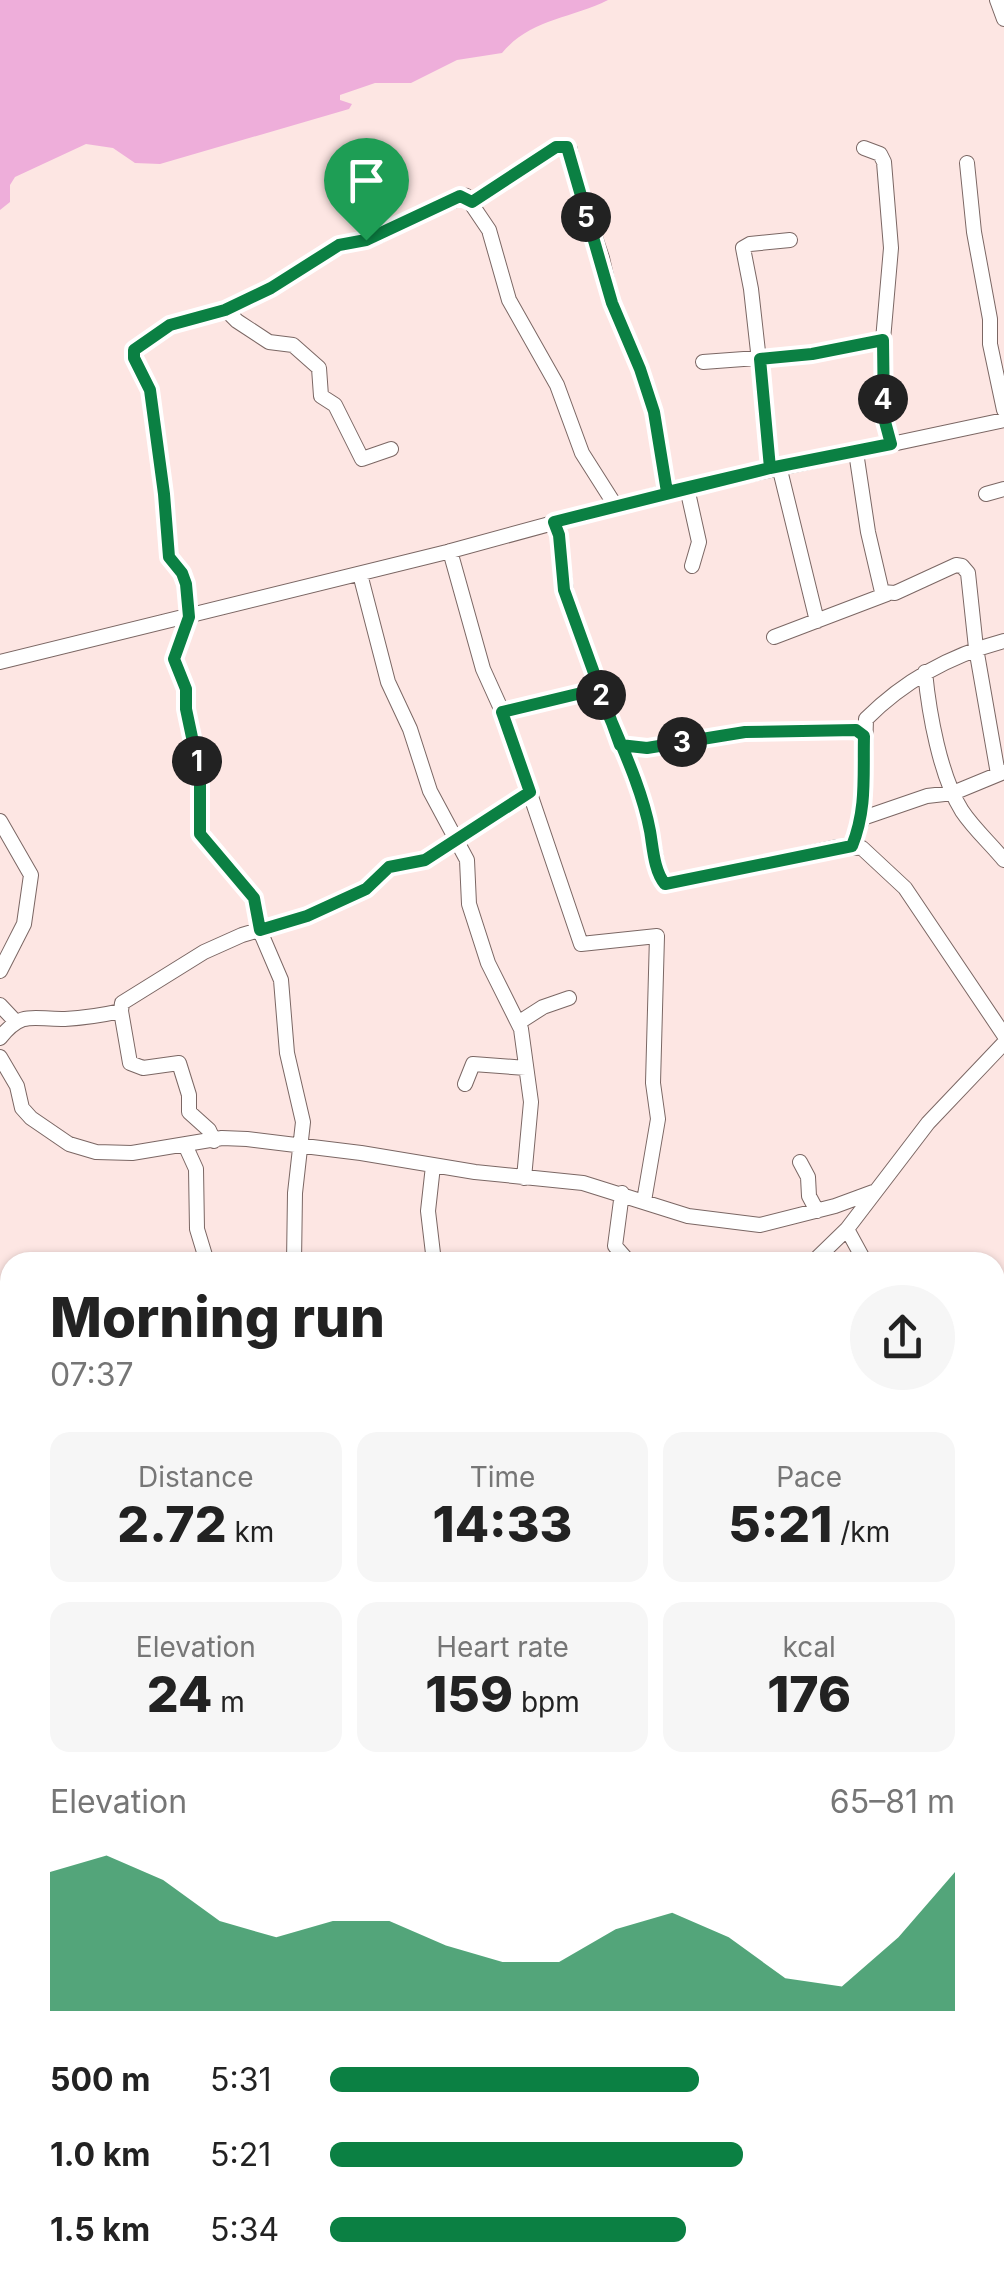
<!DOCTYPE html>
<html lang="en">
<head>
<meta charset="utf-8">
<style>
  body { margin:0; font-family:Inter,sans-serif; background:#f6f6f6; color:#222; height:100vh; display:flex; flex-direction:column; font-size:38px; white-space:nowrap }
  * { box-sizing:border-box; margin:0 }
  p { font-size:32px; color:#767676 }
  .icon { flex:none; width:55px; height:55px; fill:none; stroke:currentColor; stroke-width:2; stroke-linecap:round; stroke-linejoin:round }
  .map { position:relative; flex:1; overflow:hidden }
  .sheet { position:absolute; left:0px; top:1252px; width:1005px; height:1038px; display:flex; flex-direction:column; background:#fff; border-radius:30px 30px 0 0; box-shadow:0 2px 8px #0004 }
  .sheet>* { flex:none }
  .pin { position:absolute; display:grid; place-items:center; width:85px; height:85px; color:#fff; margin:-102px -42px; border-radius:50% 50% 50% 0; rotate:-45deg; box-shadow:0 0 10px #0007 }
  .pin .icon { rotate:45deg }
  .km { position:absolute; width:50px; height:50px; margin:-25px; border-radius:50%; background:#222; color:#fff; font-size:28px; line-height:50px; text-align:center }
  .round { display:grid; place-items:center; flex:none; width:105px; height:105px; border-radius:52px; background:#f6f6f6 }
  .overview { display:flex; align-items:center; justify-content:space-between; height:170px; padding:0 50px }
  h1 { font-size:55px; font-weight:800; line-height:75px }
  .figures { display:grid; grid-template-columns:repeat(3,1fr); gap:15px; height:170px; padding:10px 50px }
  .figures div { display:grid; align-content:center; border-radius:20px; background:#f6f6f6; text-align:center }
  .figures b { font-size:50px; font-weight:800 }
  .figures small { font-size:28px; font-weight:400 }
  .figures p { font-size:28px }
  .chart { height:280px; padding:20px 50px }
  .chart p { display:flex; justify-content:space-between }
  .chart svg { width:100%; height:180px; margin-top:10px; fill:#0b8043; opacity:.7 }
  ul { padding:0 50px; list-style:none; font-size:32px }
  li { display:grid; grid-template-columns:160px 120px 1fr; align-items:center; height:75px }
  li i { height:25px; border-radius:12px; background:#0b8043 }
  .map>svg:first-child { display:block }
  .water { fill:#eeaeda }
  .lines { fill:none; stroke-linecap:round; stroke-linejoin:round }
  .minor-casing { stroke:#7b6764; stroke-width:16 }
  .minor { stroke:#fff; stroke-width:14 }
  .route-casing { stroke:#fff; stroke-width:20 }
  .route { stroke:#0b8043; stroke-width:12 }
</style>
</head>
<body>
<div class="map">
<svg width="1004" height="2288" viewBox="0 0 1004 2288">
  <rect width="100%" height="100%" fill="#fde6e3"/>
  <!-- water -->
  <path class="water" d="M0,0H608C570,19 530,19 502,53L457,60L411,83H375L340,95V100L352,104L349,109L160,164L135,163L113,148L86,144L15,177L10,185V202L0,210Z"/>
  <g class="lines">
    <!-- minor casing -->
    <g class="minor-casing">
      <path id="minor" d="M997,0L1004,19
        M864,148L880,154L884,162L891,248L883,340V388L885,424L891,444
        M967,163L974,232L990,319V344L1004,410
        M472,202L556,147L564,146L570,150L573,172L602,258L612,303L640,369L654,412L667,492
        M225,309L237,321L269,342L293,345L319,368L321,396L335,405L362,459L391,449
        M703,362L812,354L883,340
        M856,452L868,532L882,592L895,593L956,565L962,566L968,573L976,648L998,774
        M779,466L817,621
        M771,468L751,289L743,248L750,244L790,240
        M687,488L699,542L692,566
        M986,494L1004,489
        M554,522L559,535L567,600L648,818L660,879L670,884L837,847L862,848L905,888L1004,1035
        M450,551L483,669L502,711L581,944L657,936L653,1083L658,1119L644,1201
        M360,574L388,682L410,729L430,791L467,860L469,904L488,963L521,1029L531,1102L524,1178
        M774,637L887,594
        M0,662L447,552L667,492L1004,420
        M925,672C929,713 940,776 962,811C974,829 991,844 1004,860
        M502,711L598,689
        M620,745L647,748L745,732L856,730L864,736
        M863,818L927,796L953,793L1004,772
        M0,821L31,875L24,924L0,971
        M852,845L863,818L866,719C905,680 951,655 1004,641
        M0,1005L16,1022
        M121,1011L122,1003L204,952L242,935L307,916L366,889L389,867L425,860L530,792
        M518,1023L543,1007L569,998
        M0,1038C23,1009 34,1020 65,1019C84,1018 103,1015 121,1011L130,1063L143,1068L179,1063L189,1095V1112L209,1130L214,1141
        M0,1057L17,1086L22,1108L31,1118L69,1144L96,1152L132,1153L222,1138L247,1139L361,1153L475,1172L583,1183L688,1216L760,1225L835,1206L873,1192
        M465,1084L473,1064L526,1068
        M186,1147L196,1169L197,1229L207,1262
        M800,1162L808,1177L809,1196L817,1211
        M433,1166L428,1211L434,1262
        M622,1193L615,1246L629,1262
        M847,1229L865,1262
        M294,1262L295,1193L303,1122L287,1053L281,980L260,931L254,897L200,834V775L186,709L187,689L174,659L189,617L186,584L183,573L169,557L164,494L150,390L134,358V350L170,325L225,309L271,288L339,245L380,235L415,216L466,196L489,230L509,300L557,385L582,453L615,505
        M813,1262L847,1229L928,1123L1004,1043
        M0,1306H10
        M995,1369H1004
        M0,1390L10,1391
        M0,1499L8,1523
        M0,1587L10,1586
        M995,1637L998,1648L1004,1652
        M0,1664L10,1678
        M0,1713L10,1709
        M995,1792L1004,1761
        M0,1794L10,1790
        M995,1929L1004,1932
        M995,2025L1004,2029
        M0,2054L10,2048
        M0,2146L10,2159
        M995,2154L1004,2155
        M995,2273L1004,2274
        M314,2280L318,2288
        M418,2280L421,2288
        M511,2280L515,2288
        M661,2280L662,2288
        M857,2280L858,2288
        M0,2287L1,2288
        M165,2288L163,2285L171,2280
        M783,2288L785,2280
        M970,2288L971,2280"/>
    </g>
    <!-- minor -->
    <use href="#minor" class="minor"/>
  </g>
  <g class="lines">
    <!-- route casing -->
    <g class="route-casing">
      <path id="route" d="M366,240L339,245L271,288L225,310L170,325L134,350V358L150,390L164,494L169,557L182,573L186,584L189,617L174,659L186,689V709L200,775V834L254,898L260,930L307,916L366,889L389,867L425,860L530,792L502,712L598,689C616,735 641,783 650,831C653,848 654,871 665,884L852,846C867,809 863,775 864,736L856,730L745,732L647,748L620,745L564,590L559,535L554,522L770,468L891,444L884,418L883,340L812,354L760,359L770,468L667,492L654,412L640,369L612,303L567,147H556L472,202L460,196L366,240"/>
    </g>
    <!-- route -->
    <use href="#route" class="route"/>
  </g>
</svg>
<div class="pin" style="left:366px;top:240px;background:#1e9e55"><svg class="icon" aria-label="arrive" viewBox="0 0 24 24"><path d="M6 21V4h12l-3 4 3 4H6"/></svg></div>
<b class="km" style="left:197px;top:761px">1</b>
<b class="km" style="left:601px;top:695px">2</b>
<b class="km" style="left:682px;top:742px">3</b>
<b class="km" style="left:883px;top:399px">4</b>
<b class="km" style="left:586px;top:217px">5</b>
<section class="sheet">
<div class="overview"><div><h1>Morning run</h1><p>07:37</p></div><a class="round"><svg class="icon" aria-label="share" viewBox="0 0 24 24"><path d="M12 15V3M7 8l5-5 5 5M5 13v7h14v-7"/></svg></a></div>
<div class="figures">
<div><p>Distance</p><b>2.72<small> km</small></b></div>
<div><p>Time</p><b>14:33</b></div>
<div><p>Pace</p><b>5:21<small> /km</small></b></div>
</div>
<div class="figures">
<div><p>Elevation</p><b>24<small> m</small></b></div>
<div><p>Heart rate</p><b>159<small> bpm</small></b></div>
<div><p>kcal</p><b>176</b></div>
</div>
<div class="chart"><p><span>Elevation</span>65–81 m</p>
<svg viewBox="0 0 160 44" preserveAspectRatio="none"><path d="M0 44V10L10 6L20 12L30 22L40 26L50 22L60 22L70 28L80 32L90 32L100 24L110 20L120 26L130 36L140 38L150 26L160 10V44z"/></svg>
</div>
<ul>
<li><b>500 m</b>5:31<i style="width:59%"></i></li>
<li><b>1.0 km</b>5:21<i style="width:66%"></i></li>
<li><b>1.5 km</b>5:34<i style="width:57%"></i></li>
</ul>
</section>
</div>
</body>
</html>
